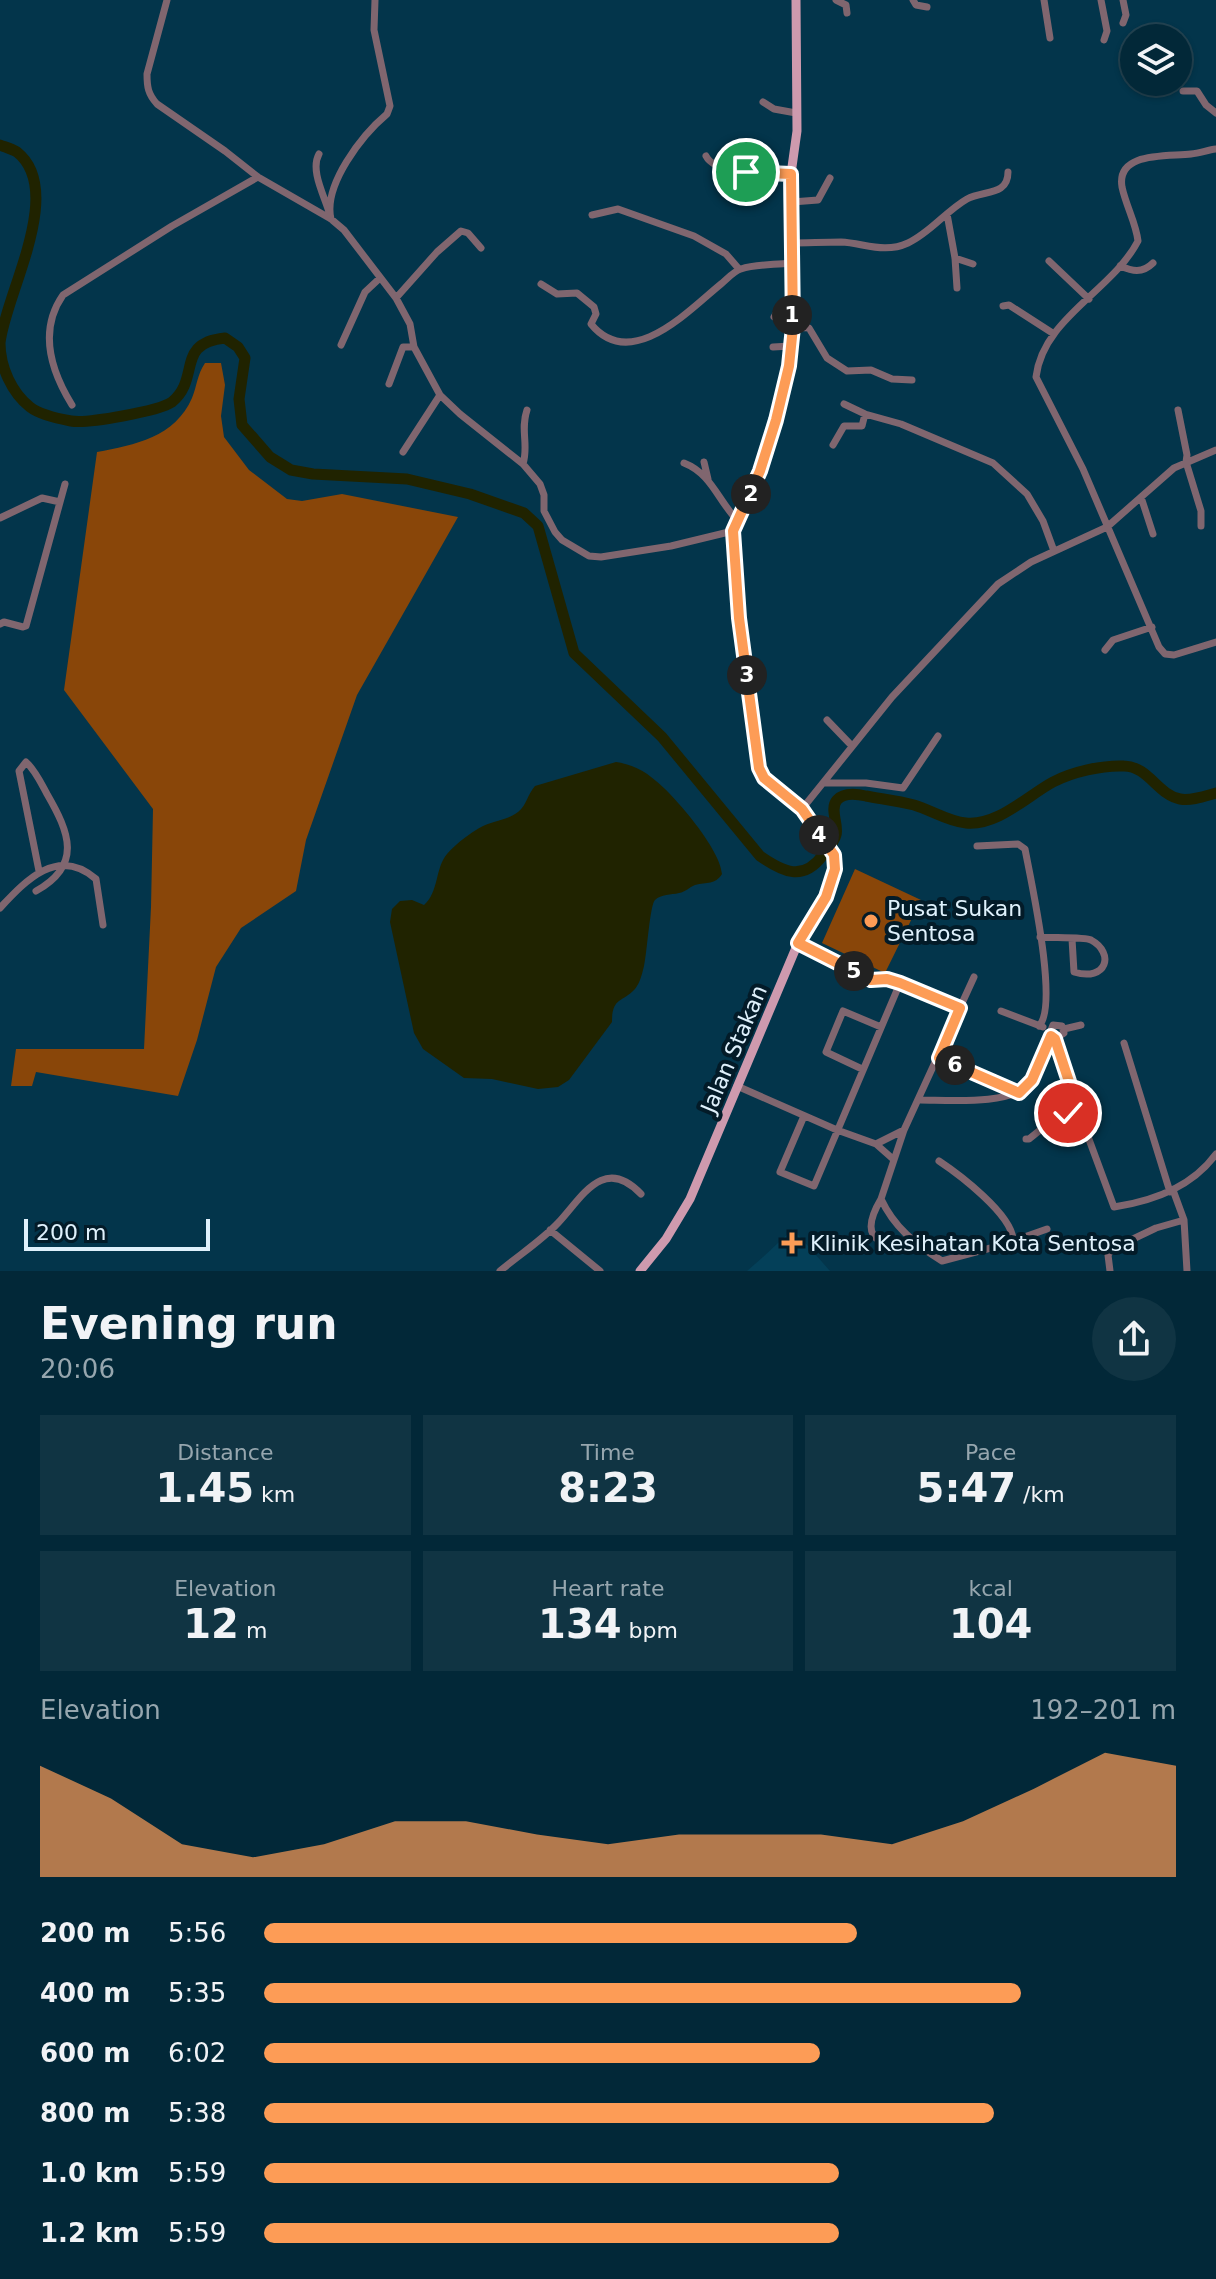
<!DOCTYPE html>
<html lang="en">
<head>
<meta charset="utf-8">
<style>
  body { margin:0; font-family:"DejaVu Sans",sans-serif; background:#103443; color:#f1f3f6; height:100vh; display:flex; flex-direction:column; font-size:30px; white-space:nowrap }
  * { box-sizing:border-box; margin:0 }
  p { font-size:26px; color:#96a6ae }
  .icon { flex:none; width:44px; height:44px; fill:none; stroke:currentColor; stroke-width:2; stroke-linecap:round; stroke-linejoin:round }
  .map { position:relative; height:1271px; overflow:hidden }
  .side { display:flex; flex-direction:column; background:#022838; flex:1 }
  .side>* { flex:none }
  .controls { position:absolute; left:1120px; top:24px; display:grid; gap:16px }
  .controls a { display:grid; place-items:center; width:72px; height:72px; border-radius:50%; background:#022838; box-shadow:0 2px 6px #0004,0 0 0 2px #234453; font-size:40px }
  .scale { position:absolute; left:24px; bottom:20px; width:186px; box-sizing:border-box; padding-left:8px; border:4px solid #dff1fc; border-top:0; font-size:22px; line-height:28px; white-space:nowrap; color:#dff1fc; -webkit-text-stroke:6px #031b28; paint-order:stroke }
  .pin { position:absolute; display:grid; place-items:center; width:68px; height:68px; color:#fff; margin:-34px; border:4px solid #fff; border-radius:50%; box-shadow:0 2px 8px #0007 }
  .km { position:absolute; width:40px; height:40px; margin:-20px; border-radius:50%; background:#222; color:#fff; font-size:22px; line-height:40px; text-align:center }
  .round { display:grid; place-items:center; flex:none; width:84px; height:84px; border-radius:42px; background:#103443 }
  .overview { display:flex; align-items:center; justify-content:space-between; height:136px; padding:0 40px }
  h1 { font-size:44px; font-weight:600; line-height:60px }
  .stats { display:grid; grid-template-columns:repeat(3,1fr); gap:12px; height:136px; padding:8px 40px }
  .stats div { display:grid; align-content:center; border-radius:0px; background:#103443; text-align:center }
  .stats b { font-size:40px; font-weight:600 }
  .stats small { font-size:22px; font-weight:400 }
  .stats p { font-size:22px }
  .chart { height:224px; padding:16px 40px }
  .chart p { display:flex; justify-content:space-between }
  .chart svg { width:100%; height:144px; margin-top:8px; fill:#fd9c56; opacity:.7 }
  ul { padding:0 40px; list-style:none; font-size:26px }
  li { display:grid; grid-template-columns:128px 96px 1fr; align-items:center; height:60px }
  li i { height:20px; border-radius:10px; background:#fd9c56 }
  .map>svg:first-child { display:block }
  .built { fill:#044059 }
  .green { fill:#894609 }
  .water { fill:#202300 }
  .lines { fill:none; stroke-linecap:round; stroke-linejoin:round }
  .river { stroke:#202300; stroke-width:11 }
  .minor { stroke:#80666f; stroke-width:7 }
  .major { stroke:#ce9aae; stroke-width:9 }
  .route-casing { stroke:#fff; stroke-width:16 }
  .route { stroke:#fd9c56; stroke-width:10 }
  .poi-dot { fill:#fd9c56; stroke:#031b28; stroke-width:3 }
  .labels { text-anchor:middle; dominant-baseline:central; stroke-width:8; stroke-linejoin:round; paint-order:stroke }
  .poi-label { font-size:22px; fill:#dff1fc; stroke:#031b28; text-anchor:start }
  .street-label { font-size:22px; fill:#dff1fc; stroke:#031b28 }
</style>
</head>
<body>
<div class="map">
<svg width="1216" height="1271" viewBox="0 0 1216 1271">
  <rect width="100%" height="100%" fill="#03354b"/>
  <!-- built -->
  <path class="built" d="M793,1229L830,1271H747L763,1257Z"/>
  <!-- green -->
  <path class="green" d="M205,363H221L225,385L221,416L224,437L249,470L287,499L302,501L342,494L458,517L357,695L306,840L296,891L241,928L216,967L197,1040L178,1096L36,1072L32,1086H11L16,1049H144L151,907L153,809L64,690L97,452C135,445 175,437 192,398C197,386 197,375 205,363Z
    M855,869L921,900L885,973L822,943Z"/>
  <!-- water -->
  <path class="water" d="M616,762C631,764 645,771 656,781C675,796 721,850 722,874C715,885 707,882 695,885C689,887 686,892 679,893C671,895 661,894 655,900C650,904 647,953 644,966C642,974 640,983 635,989C622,1003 612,997 612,1022L569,1080L558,1087L538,1089L492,1079L464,1078L423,1049L414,1033L390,922L392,909L400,901L412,900L424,905C439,892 435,868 447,854C459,841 478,826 494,822C503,819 510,818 518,812C527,805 527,795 535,786Z"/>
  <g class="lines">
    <!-- river -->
    <path class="river" d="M0,145C5,147 12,149 17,152C66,191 5,295 0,343C0,367 12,393 30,407C39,414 60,419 71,421C87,424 159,411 172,402C201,378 175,343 225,338L238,347L245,358L239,399L242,425L270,457L291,470L313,474L407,479L470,494L524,513L538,526L574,653L662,737L760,856C783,872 803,882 823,855C828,849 834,843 836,835C839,824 829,809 837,800C844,792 857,794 866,796C882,799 898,801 914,805C931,810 949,822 966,823C998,826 1027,796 1053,782C1072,772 1102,765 1124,766C1148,766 1158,795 1180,799C1192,801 1205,796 1216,793"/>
    <!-- minor -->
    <path class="minor" d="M167,0L147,74C147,87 148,94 157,104L225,151L258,177L331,219L344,230L396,298L410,324L414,347L440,395L460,414L523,464L540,484L544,495V511L555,532L562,540L589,556L601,557L671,546L733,531
      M836,0L846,5L847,13
      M913,0L916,5L927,7
      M1044,0L1050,38
      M1101,0L1107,31L1104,40
      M1123,23L1126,15L1123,0
      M1183,91H1197L1206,105L1216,113
      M763,102L774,109L796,113
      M1216,149C1208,150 1200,153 1191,154C1169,157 1116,151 1122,187C1126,206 1136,223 1138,241C1112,291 1043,318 1036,377L1083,469L1159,647L1165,654L1174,655L1216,642
      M319,154C310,170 324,195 329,212
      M706,156C716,176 770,173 791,174
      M792,202L818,200L830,178
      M947,214L955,258L957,288
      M592,215L618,209L694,236L726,254L739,269
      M331,219C323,185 362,135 387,114L390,106L374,30L375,0
      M791,243C807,243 824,242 841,242C864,243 884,254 908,243C930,233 946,211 967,199C984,190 1008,196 1008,172
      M955,258L973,264
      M1049,261L1089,299
      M1120,266C1132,271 1142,274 1153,263
      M541,284L557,294L577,293L594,307L596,314L591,324C631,373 689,310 721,284C727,279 734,271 741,269C756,264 775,265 790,263
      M396,298L437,252L461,231L468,233L481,248
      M1003,306L1009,305L1054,334
      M774,317L778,310L792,309
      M793,327L809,328L827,358L847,371L871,370L892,379L912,380
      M341,345L365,292L380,278
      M773,347L791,346
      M389,384L403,347H414
      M844,404L865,414L901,424L993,463L1027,494L1043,521L1054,551
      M72,405C51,371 38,331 63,295L172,226L258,177
      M1178,410L1187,455L1186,462L1201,511V526
      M833,445L844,426H862L865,414
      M403,452L440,395
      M704,462L708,479
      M684,463C712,474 718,501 738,521
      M523,464C529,445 520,430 527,410
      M1141,497L1153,534
      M0,518L42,498L60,502
      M0,624L4,622L23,627L26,626L65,484
      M1105,650L1113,640L1152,627
      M827,720L852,746
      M823,783H866L903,788L938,736
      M802,809L892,697L998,584L1031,562L1107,527L1174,468L1216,450
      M977,846L1018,844L1025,849C1031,881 1059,1006 1039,1026
      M36,891C83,865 69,832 47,794C41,783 35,770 26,762L19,771L39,871
      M0,908C26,880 58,846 96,879L103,925
      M1040,937C1051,938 1085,937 1091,940C1115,953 1107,982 1074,972L1072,939
      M798,943L871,980L887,979L960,1008
      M974,977L904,1130L881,1199C894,1227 915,1244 942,1261L1002,1245L1047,1229
      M1001,1011L1043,1027
      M1064,1029L1081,1025
      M1055,1039L1064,1033L1062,1026L1053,1025L1050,1033L1055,1039L1080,1115L1114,1207C1154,1201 1192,1187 1216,1154
      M1124,1043L1170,1192
      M939,1058L1018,1092
      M862,1069L826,1052L843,1011L881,1027
      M737,1086L837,1130L876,1144
      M920,1100C947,1100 1012,1106 1030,1083C1040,1070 1045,1051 1051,1036
      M804,1116L780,1172L814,1186L900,983
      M1026,1139H1029L1060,1114L1080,1115
      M893,1159L876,1144L904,1130
      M939,1161C960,1175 1011,1214 1013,1239
      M1173,1190L1184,1220L1187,1271
      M881,1199C862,1231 870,1250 910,1239
      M550,1230L600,1271
      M500,1271C519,1255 541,1241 558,1223C581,1199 603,1154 641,1194
      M1110,1271L1108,1255L1112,1249L1156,1228L1184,1220"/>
    <!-- major -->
    <path class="major" d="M640,1271L666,1239L690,1199L798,943L826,897L835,869L834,855L802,809L764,778L759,768L739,618L733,531L760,471L776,420L789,366L793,327L790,263L791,174L797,131L796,0"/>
  </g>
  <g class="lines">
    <!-- route casing -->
    <g class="route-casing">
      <path id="route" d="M746,172L791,174L793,327L789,366L776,420L760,471L733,531L739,618L759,768L764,778L802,809L834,855L835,869L826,897L798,943L871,980L887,979L900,983L960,1008L939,1058L1019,1093L1032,1080L1051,1036L1055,1039L1080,1115L1068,1113"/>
    </g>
    <!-- route -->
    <use href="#route" class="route"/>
  </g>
  <!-- markers -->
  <g class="poi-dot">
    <circle cx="871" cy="921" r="8"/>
    <path d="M788 1231h8v8h8v8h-8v8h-8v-8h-8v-8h8z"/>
  </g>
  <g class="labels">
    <!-- poi labels -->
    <g class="poi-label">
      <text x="887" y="908">Pusat Sukan<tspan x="887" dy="25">Sentosa</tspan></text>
      <text x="810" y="1243">Klinik Kesihatan Kota Sentosa</text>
    </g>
    <!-- street labels -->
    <g class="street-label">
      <text transform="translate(734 1049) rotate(-67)">Jalan Stakan</text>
    </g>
  </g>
</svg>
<div class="controls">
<a><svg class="icon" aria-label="layers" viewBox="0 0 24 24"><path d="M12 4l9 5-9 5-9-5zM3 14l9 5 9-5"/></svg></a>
</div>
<div class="scale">200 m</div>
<div class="pin" style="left:746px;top:172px;background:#1e9e55"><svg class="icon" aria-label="arrive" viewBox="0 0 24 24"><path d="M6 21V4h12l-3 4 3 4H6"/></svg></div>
<div class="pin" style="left:1068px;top:1113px;background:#d93025"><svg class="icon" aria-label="check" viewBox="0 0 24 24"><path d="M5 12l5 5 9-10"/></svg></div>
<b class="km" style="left:792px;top:315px">1</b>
<b class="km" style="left:751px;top:494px">2</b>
<b class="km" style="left:747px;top:675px">3</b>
<b class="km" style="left:819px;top:835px">4</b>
<b class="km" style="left:854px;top:971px">5</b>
<b class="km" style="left:955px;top:1065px">6</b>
</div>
<section class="side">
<div class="overview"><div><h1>Evening run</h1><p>20:06</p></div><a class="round"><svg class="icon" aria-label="share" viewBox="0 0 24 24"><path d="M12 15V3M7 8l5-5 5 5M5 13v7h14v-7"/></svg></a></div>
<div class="stats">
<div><p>Distance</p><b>1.45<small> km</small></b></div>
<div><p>Time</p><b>8:23</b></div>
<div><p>Pace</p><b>5:47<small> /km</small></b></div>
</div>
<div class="stats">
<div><p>Elevation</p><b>12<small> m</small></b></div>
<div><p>Heart rate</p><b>134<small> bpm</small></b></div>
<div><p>kcal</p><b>104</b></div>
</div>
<div class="chart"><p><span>Elevation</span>192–201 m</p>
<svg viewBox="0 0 160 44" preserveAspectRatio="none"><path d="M0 44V10L10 20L20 34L30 38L40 34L50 27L60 27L70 31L80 34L90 31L100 31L110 31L120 34L130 27L140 17L150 6L160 10V44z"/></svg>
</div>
<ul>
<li><b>200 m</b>5:56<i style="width:65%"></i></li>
<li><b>400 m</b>5:35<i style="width:83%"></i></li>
<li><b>600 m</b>6:02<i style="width:61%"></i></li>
<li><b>800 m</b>5:38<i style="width:80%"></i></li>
<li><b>1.0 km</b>5:59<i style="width:63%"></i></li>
<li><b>1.2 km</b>5:59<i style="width:63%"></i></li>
</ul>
</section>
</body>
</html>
